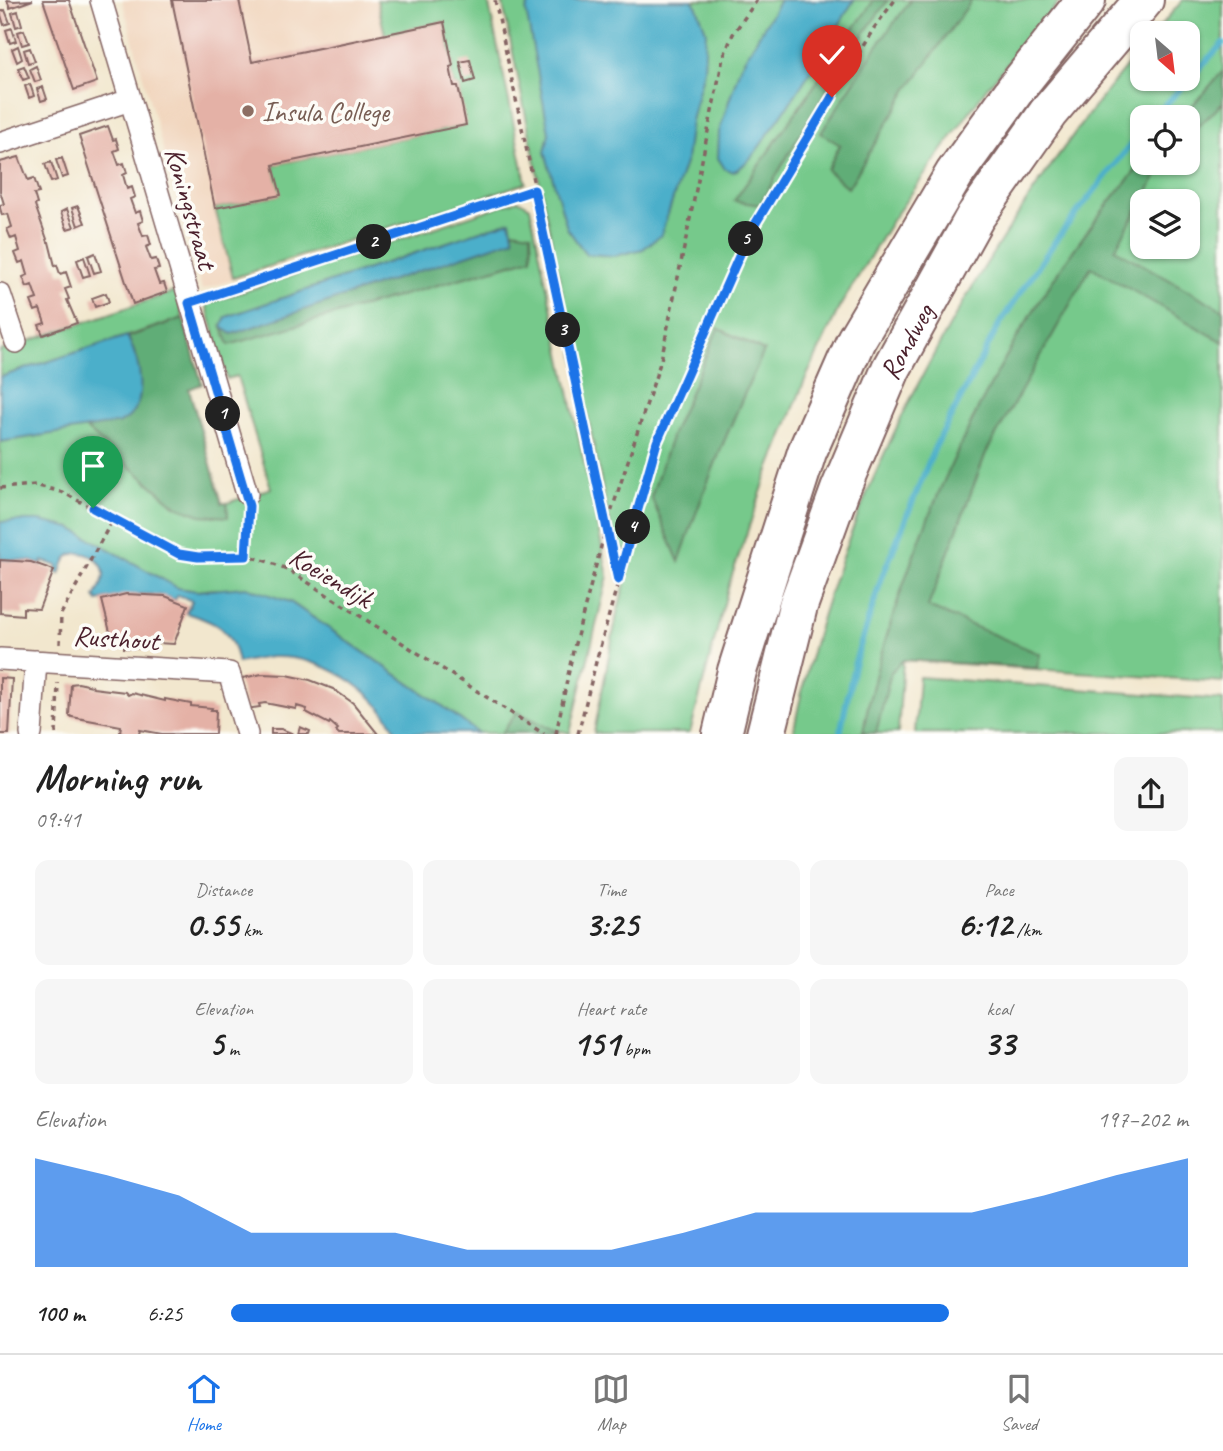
<!DOCTYPE html>
<html lang="en">
<head>
<meta charset="utf-8">
<style>
  body { margin:0; font-family:Caveat,sans-serif; background:#f6f6f6; color:#222; height:100vh; display:flex; flex-direction:column; font-size:26px; white-space:nowrap }
  * { box-sizing:border-box; margin:0 }
  p { font-size:23px; color:#767676 }
  .icon { flex:none; width:38px; height:38px; fill:none; stroke:currentColor; stroke-width:2; stroke-linecap:round; stroke-linejoin:round }
  .map { position:relative; height:734px; overflow:hidden }
  .drawer { display:flex; flex-direction:column; background:#fff; flex:1 }
  .drawer>* { flex:none }
  .needle { width:46px; rotate:152deg }
  .fabs { position:absolute; left:1130px; top:21px; display:grid; gap:14px }
  .fabs a { display:grid; place-items:center; width:70px; height:70px; border-radius:14px; background:#fff; box-shadow:0 2px 5px #0004; font-size:35px }
  .pin { position:absolute; display:grid; place-items:center; width:60px; height:60px; color:#fff; margin:-72px -30px; border-radius:50% 50% 50% 0; rotate:-45deg; box-shadow:0 0 7px #0007 }
  .pin .icon { rotate:45deg }
  .km { position:absolute; width:35px; height:35px; margin:-18px; border-radius:50%; background:#222; color:#fff; font-size:19px; line-height:35px; text-align:center }
  .round { display:grid; place-items:center; flex:none; width:74px; height:74px; border-radius:14px; background:#f6f6f6 }
  .overview { display:flex; align-items:center; justify-content:space-between; height:119px; padding:0 35px }
  h1 { font-size:38px; font-weight:700; line-height:52px }
  .figures { display:grid; grid-template-columns:repeat(3,1fr); gap:10px; height:119px; padding:7px 35px }
  .figures div { display:grid; align-content:center; border-radius:14px; background:#f6f6f6; text-align:center }
  .figures b { font-size:35px; font-weight:700 }
  .figures small { font-size:19px; font-weight:400 }
  .figures p { font-size:19px }
  .chart { height:196px; padding:14px 35px }
  .chart p { display:flex; justify-content:space-between }
  .chart svg { width:100%; height:126px; margin-top:7px; fill:#1a73e8; opacity:.7 }
  ul { padding:0 35px; list-style:none; font-size:23px }
  li { display:grid; grid-template-columns:112px 84px 1fr; align-items:center; height:52px }
  li i { height:18px; border-radius:9px; background:#1a73e8 }
  .dock { display:flex; justify-content:space-around; align-items:center; height:98px; border-top:2px solid #e0e0e0; background:#fff; font-size:19px; color:#767676 }
  .dock a { display:grid; justify-items:center; gap:4px }
  .dock .current { color:#1a73e8 }
  .map>svg:first-child { display:block }
  .built { fill:#f1d5bd }
  .green { fill:#76c98b; stroke:#60745b; stroke-width:2; fill-rule:evenodd }
  .forest { fill:#60ad77; stroke:#556651; stroke-width:2 }
  .water { fill:#4bafca; stroke:#4a677a; stroke-width:2 }
  .lines { fill:none; stroke-linecap:round; stroke-linejoin:round }
  .stream { stroke:#4bafca; stroke-width:6 }
  .building { fill:#e4b1a6 }
  .street-casing { stroke:#856564; stroke-width:24 }
  .highway-casing { stroke:#856564; stroke-width:42 }
  .path { stroke:#856564; stroke-width:3.5; stroke-dasharray:5 5; stroke-linecap:butt }
  .street { stroke:#fff; stroke-width:21 }
  .highway { stroke:#fff; stroke-width:38 }
  .route-casing { stroke:#fff; stroke-width:14 }
  .route { stroke:#1a73e8; stroke-width:9 }
  .education-dot { fill:#8d6e63; stroke:#fdfcf7; stroke-width:2.5 }
  .labels { text-anchor:middle; dominant-baseline:central; stroke-width:7; stroke-linejoin:round; paint-order:stroke }
  .education-label { font-size:28px; fill:#785e54; stroke:#fdfcf7; text-anchor:start }
  .street-label { font-size:28px; fill:#4a1f2b; stroke:#fdfcf7 }
</style>
</head>
<body>
<div class="map">
<svg width="1223" height="734" viewBox="0 0 1223 734">
  <rect width="100%" height="100%" fill="#fdfcf7"/>
  <filter id="ink" filterUnits="userSpaceOnUse"><feTurbulence type="fractalNoise" baseFrequency=".0143" numOctaves="2"/><feDisplacementMap in="SourceGraphic" scale="14" xChannelSelector="R" yChannelSelector="G"/><feConvolveMatrix kernelMatrix="1 2 1 2 8 2 1 2 1" color-interpolation-filters="sRGB"/></filter>
  <filter id="wash" filterUnits="userSpaceOnUse"><feTurbulence type="fractalNoise" baseFrequency=".00686" numOctaves="4" result="noise"/><feDisplacementMap in="SourceGraphic" scale="28" xChannelSelector="R" yChannelSelector="G"/><feGaussianBlur stdDeviation="1.57" result="paint"/><feColorMatrix in="noise" values="0 0 0 0 0 0 0 0 0 0 0 0 0 0 0 0 0 1.4 0 .05"/><feComposite in="paint" operator="in"/></filter>
  <g filter="url(#wash)">
    <rect width="100%" height="100%" fill="#f2e7ce"/>
    <!-- built -->
    <path class="built" d="M122,0H488L526,183L202,290Z"/>
    <!-- green -->
    <path class="green" d="M377,0H488L526,183L233,278L215,208L280,195L273,165L465,125L458,86H454L450,67L453,66L444,22L385,35Z
      M502,0H1061L986,89L893,219L839,308L805,380L766,478L730,581L690,733H594L617,614L632,555L620,547L619,544L616,554Z
      M1183,0H1223V682L903,660L898,733L793,734C827,554 907,387 1005,234C1047,169 1092,106 1143,47V79H1188V33H1154ZM1143,117H1188V163H1143ZM1143,201H1188V247H1143Z
      M518,200L530,207L608,576L570,733L548,728L517,712L502,733H478L441,705L290,602L214,589L197,591L178,588L71,528L0,522V442L85,428L176,506L228,517L227,503L271,488L237,376L227,379L206,304ZM510,221L513,239L232,334L222,327L226,317Z
      M176,291L183,318L0,377V351Z
      M919,677L1223,700V733H915Z"/>
    <!-- forest -->
    <path class="forest" d="M874,0H888C840,65 799,135 760,205L734,201Z
      M911,0H972L908,89L848,188L827,170L840,145L821,133L877,46Z
      M1223,71V103L1188,136V117H1182Z
      M1143,162L1164,163L1115,249L1223,310V342L1091,267L986,453L928,607L1040,654L1037,668L903,660L891,672L876,733H863C870,688 884,644 898,600C950,444 1034,286 1143,162Z
      M513,230L531,233L532,258L229,345L222,327L232,334L513,239Z
      M183,318L202,384L189,389L222,503H227L228,517L200,515L176,506L85,428L120,423L140,392L137,359L128,337Z
      M718,328L764,351C732,419 703,490 679,562L651,497L672,434Z
      M517,712L560,733H502Z"/>
    <!-- water -->
    <path class="water" d="M531,0H692L697,7L706,31L704,70L691,121L686,160L661,235L643,249L615,256L586,254L567,228L545,152L549,133L526,11Z
      M780,0H854C827,45 800,90 769,133C759,147 749,164 733,172L725,169L718,158L719,132L740,67Z
      M510,221L514,239L232,334L222,327L226,317Z
      M127,336C140,361 152,407 120,423L0,442V377Z
      M14,521H40L71,528L178,588L197,591L246,587L290,602L441,705L478,733H397C375,688 322,655 271,657C260,658 249,661 238,663C232,629 216,622 186,613L192,601L178,595L175,600C151,590 123,595 98,601L95,597C98,591 103,583 104,576C106,559 79,545 67,558C64,562 62,569 60,574L56,572L58,566L43,561L41,565L30,561L0,559V522Z"/>
    <g class="lines">
      <!-- stream -->
      <path class="stream" d="M1154,117L1223,43
        M840,734L854,665L882,577L935,447L1000,323L1058,237L1143,129"/>
    </g>
    <g id="blocks">
      <!-- building -->
      <path class="building" d="M7,0L14,1L33,0L10,8Z
        M43,0H69L97,82L74,90Z
        M172,0H239L252,62L444,22L453,66L450,67L454,86H458L466,125L273,165L281,195L215,208Z
        M5,10L10,23L4,25L0,12Z
        M18,11L22,25L16,27L12,13Z
        M12,28L16,41L10,43L6,30Z
        M24,30L29,43L22,45L18,32Z
        M18,46L22,59L17,62L12,49Z
        M30,48L35,61L28,63L24,50Z
        M470,60L475,80L465,83L460,62Z
        M24,66L29,78L23,80L18,68Z
        M36,66L41,80L35,82L30,69Z
        M30,84L34,96L29,98L25,86Z
        M43,87L47,99L41,101L37,89Z
        M108,126L113,140L116,139L119,149L114,151L119,165L124,163L127,173L123,175L127,189L132,187L135,197L130,199L135,213L140,211L143,221L138,223L143,236L148,235L151,245L146,247L151,260L156,259L159,269L154,270L159,284L164,283L167,292L133,304L79,136Z
        M19,157L28,180L34,178L39,193L34,194L37,204L35,205L48,242H49L55,266L57,265L60,274L66,272L71,287L65,289L69,299L67,300L77,323L43,335L39,325L45,323L40,309L35,311L31,301L37,299L32,285L27,287L23,277L28,275L24,261L19,263L15,253L20,251L16,237L11,239L7,229L12,227L8,214L2,215L0,208V205L4,204L0,191V162Z
        M62,158L68,176L62,178L56,160Z
        M51,162L57,180L51,182L45,164Z
        M78,206L85,223L78,226L72,208Z
        M67,209L74,227L67,229L61,212Z
        M95,253L101,271L94,273L88,256Z
        M84,257L90,275L83,277L77,260Z
        M106,293L109,302L95,307L92,298Z
        M0,560L31,562L54,570L39,609L23,608V615L0,613Z
        M126,594L165,596L188,605L174,644L157,643V649L124,648V641L112,640L102,600Z
        M262,674L287,675L310,680L333,689L353,703L378,734H339L336,731L338,729L330,722L329,724L306,712L307,709L297,706L296,709L265,703L259,704L260,707L246,709L238,679Z
        M0,678L12,679L9,734H0Z
        M78,683L92,686L93,688L125,692L128,695L132,693L165,701V699L191,704V706L212,708L211,710H216L215,734H162L140,730L139,734H128L120,732L121,726L72,717L69,715L71,684Z
        M300,727L310,731L309,734H298Z
        M271,729H281L294,734H271Z"/>
    </g>
  </g>
  <g filter="url(#ink)">
    <use href="#blocks" fill-opacity="0" stroke="#856564" stroke-width="2"/>
    <g class="lines">
      <!-- street casing -->
      <g class="street-casing">
        <path id="street" d="M101,0L247,494
          M0,143L130,100
          M0,294L16,342
          M0,659L229,673L247,734
          M31,734L36,661"/>
      </g>
      <!-- highway casing -->
      <g class="highway-casing">
        <g id="highway">
          <path d="M722,734L737,671L807,452L856,340L955,173L1017,87L1086,0"/>
          <path id="s1" d="M766,734L798,606L840,490L891,369L975,217L1048,113L1144,0"/>
        </g>
      </g>
      <!-- path -->
      <path class="path" d="M495,0L617,578
        M208,297L533,190
        M0,488L35,485L62,492L179,554C202,558 226,553 248,556C262,559 274,564 287,569L544,734
        M246,556L250,513
        M60,644L61,614L113,519
        M56,734L58,683
        M556,734L573,651L606,528L661,360L723,58L733,34L757,0
        M578,734L597,658L657,442L748,236L874,28L895,0"/>
      <!-- street -->
      <use href="#street" class="street"/>
      <!-- highway -->
      <use href="#highway" class="highway"/>
    </g>
  </g>
  <g class="lines" filter="url(#ink)">
    <!-- route casing -->
    <g class="route-casing">
      <path id="route" d="M93,508L179,554L198,557L246,556L249,506L189,303L534,190L618,580L657,442L748,236L832,97"/>
    </g>
    <!-- route -->
    <use href="#route" class="route"/>
  </g>
  <!-- markers -->
  <circle class="education-dot" cx="248" cy="111" r="7"/>
  <g class="labels">
    <!-- education labels -->
    <g class="education-label">
      <text x="262" y="111">Insula College</text>
    </g>
    <!-- street labels -->
    <g class="street-label">
      <text transform="translate(191 208) rotate(74)">Koningstraat</text>
      <text stroke="none"><textPath href="#s1" startOffset="418">Rondweg</textPath></text>
      <text transform="translate(331 577) rotate(31)">Koeiendijk</text>
      <text transform="translate(116 638) rotate(4)">Rusthout</text>
    </g>
  </g>
</svg>
<div class="fabs">
<a><svg class="needle" viewBox="-14 -14 28 28"><path d="M0-13l5 13h-10z" fill="#e53935"/><path d="M0 13l5-13h-10z" fill="#767676"/></svg></a>
<a><svg class="icon" aria-label="locate" viewBox="0 0 24 24"><circle cx="12" cy="12" r="6"/><path d="M12 2v4M12 18v4M2 12h4M18 12h4"/></svg></a>
<a><svg class="icon" aria-label="layers" viewBox="0 0 24 24"><path d="M12 4l9 5-9 5-9-5zM3 14l9 5 9-5"/></svg></a>
</div>
<div class="pin" style="left:93px;top:508px;background:#1e9e55"><svg class="icon" aria-label="arrive" viewBox="0 0 24 24"><path d="M6 21V4h12l-3 4 3 4H6"/></svg></div>
<div class="pin" style="left:832px;top:97px;background:#d93025"><svg class="icon" aria-label="check" viewBox="0 0 24 24"><path d="M5 12l5 5 9-10"/></svg></div>
<b class="km" style="left:223px;top:414px">1</b>
<b class="km" style="left:374px;top:242px">2</b>
<b class="km" style="left:563px;top:330px">3</b>
<b class="km" style="left:633px;top:527px">4</b>
<b class="km" style="left:746px;top:239px">5</b>
</div>
<section class="drawer">
<div class="overview"><div><h1>Morning run</h1><p>09:41</p></div><a class="round"><svg class="icon" aria-label="share" viewBox="0 0 24 24"><path d="M12 15V3M7 8l5-5 5 5M5 13v7h14v-7"/></svg></a></div>
<div class="figures">
<div><p>Distance</p><b>0.55<small> km</small></b></div>
<div><p>Time</p><b>3:25</b></div>
<div><p>Pace</p><b>6:12<small> /km</small></b></div>
</div>
<div class="figures">
<div><p>Elevation</p><b>5<small> m</small></b></div>
<div><p>Heart rate</p><b>151<small> bpm</small></b></div>
<div><p>kcal</p><b>33</b></div>
</div>
<div class="chart"><p><span>Elevation</span>197–202 m</p>
<svg viewBox="0 0 160 44" preserveAspectRatio="none"><path d="M0 44V6L10 12L20 19L30 32L40 32L50 32L60 38L70 38L80 38L90 32L100 25L110 25L120 25L130 25L140 19L150 12L160 6V44z"/></svg>
</div>
<ul>
<li><b>100 m</b>6:25<i style="width:75%"></i></li>
</ul>
</section>
<nav class="dock">
<a class="current"><svg class="icon" aria-label="home" viewBox="0 0 24 24"><path d="M3 11l9-7 9 7M6 9v11h12V9"/></svg>Home</a>
<a><svg class="icon" aria-label="map" viewBox="0 0 24 24"><path d="M3 6l6-2 6 2 6-2v14l-6 2-6-2-6 2zM9 4v14M15 6v14"/></svg>Map</a>
<a><svg class="icon" aria-label="saved" viewBox="0 0 24 24"><path d="M7 4h10v16l-5-4-5 4z"/></svg>Saved</a>
</nav>
</body>
</html>
